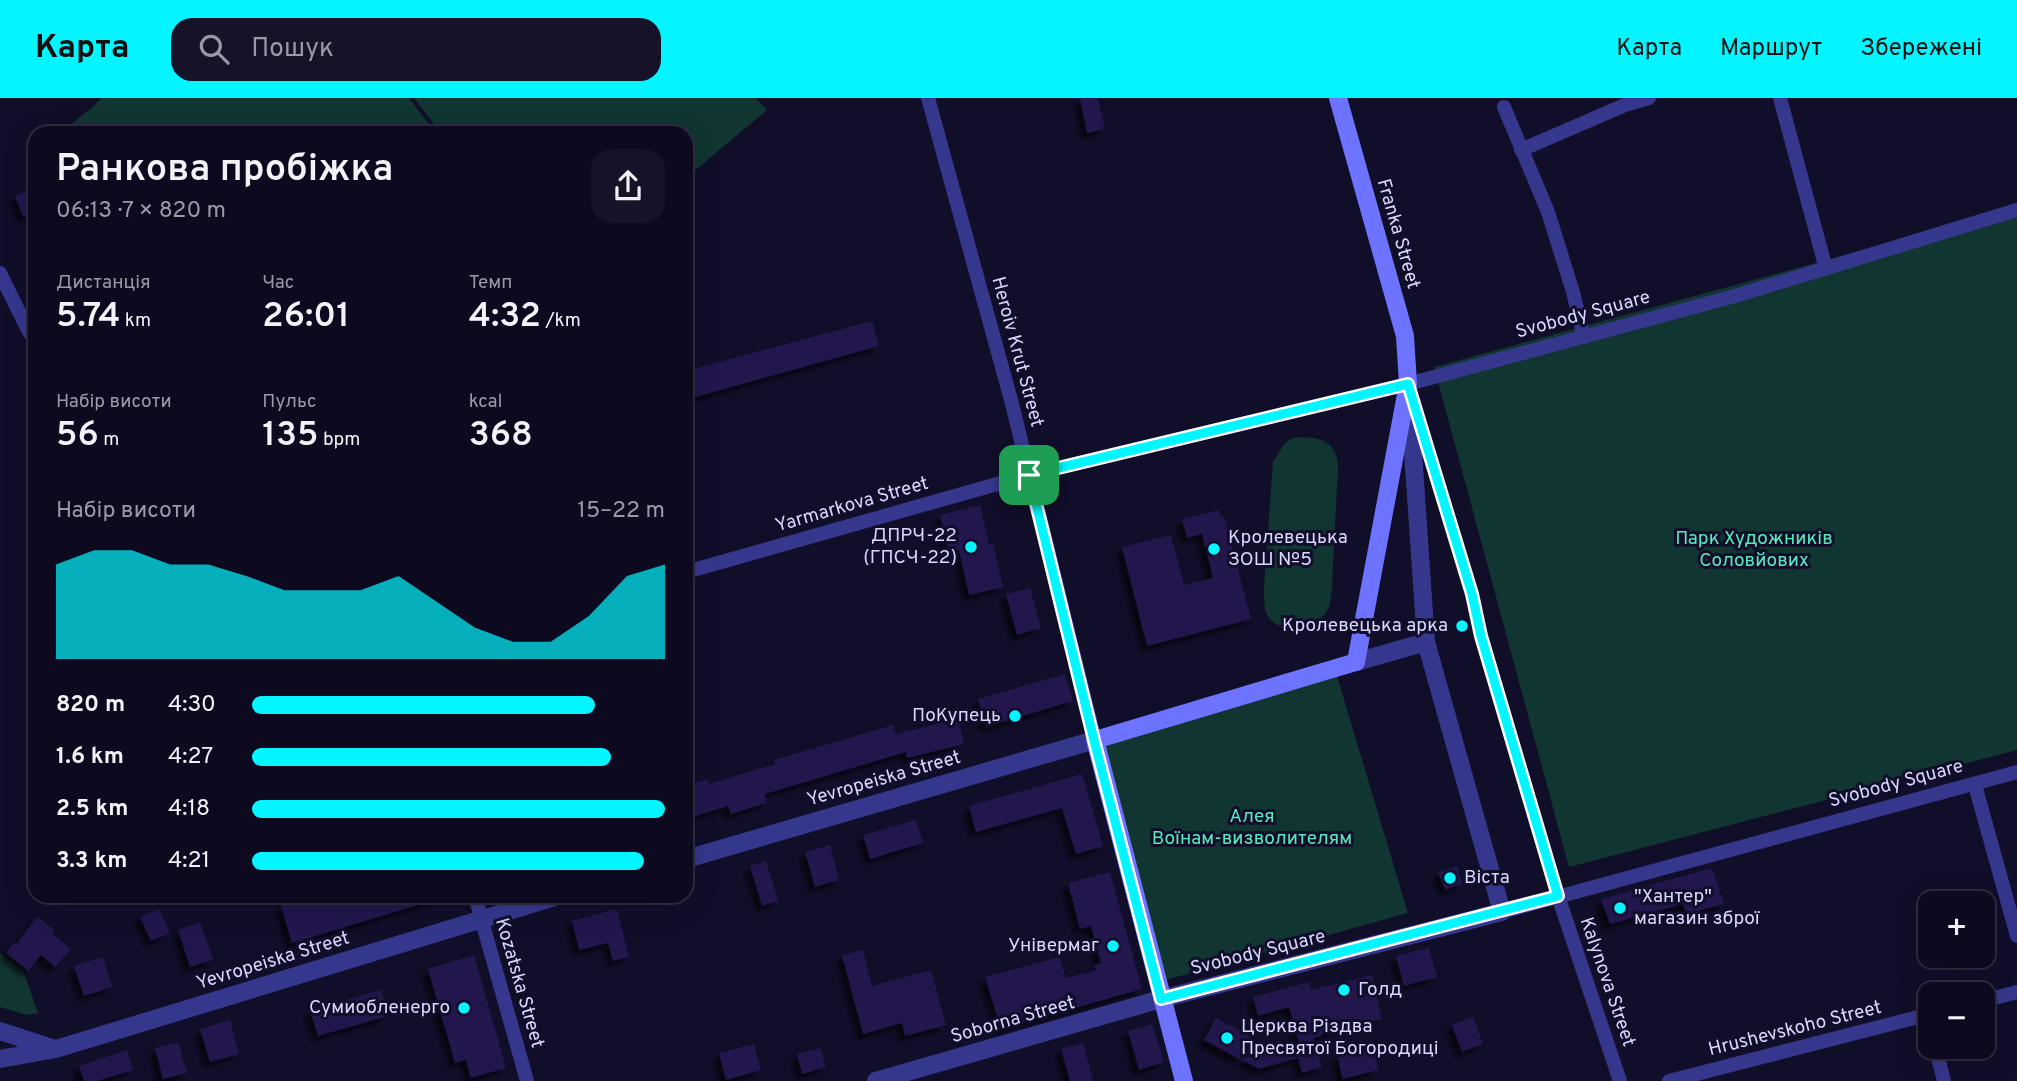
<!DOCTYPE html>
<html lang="uk">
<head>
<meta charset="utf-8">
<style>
  body { margin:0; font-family:Overpass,sans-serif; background:#161329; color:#f1f3f6; height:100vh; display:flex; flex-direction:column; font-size:26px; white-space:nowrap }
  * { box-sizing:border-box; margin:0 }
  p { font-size:23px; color:#9a9aa5 }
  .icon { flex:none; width:38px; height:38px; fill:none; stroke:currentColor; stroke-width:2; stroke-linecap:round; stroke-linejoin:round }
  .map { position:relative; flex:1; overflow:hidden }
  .details { position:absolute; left:28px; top:28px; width:665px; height:777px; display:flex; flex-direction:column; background:#0d0a20; border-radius:21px; box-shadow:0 7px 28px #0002,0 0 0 2px #2d2b3e }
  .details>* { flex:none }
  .controls { position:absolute; left:1918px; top:793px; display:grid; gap:14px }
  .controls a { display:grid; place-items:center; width:77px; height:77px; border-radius:14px; background:#0d0a20; box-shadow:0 7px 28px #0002,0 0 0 2px #2d2b3e; font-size:35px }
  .pin { position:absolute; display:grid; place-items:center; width:60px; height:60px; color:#fff; margin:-30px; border-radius:14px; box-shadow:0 4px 10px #0006 }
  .round { display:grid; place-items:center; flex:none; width:74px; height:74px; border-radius:21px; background:#161329 }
  .summary { display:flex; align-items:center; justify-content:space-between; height:119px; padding:0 28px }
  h1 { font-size:38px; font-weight:600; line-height:52px }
  .stats { display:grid; grid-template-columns:repeat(3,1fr); gap:10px; height:119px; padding:7px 28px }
  .stats div { display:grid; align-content:center }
  .stats b { font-size:35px; font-weight:600 }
  .stats small { font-size:19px; font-weight:400 }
  .stats p { font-size:19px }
  .chart { height:196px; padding:14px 28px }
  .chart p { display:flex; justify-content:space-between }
  .chart svg { width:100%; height:126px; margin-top:7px; fill:#03f5ff; opacity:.7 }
  ul { padding:0 28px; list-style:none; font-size:23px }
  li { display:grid; grid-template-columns:112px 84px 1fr; align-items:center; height:52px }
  li i { height:18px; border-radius:9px; background:#03f5ff }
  header { display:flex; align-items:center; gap:42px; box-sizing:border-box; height:98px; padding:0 35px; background:#03f5ff; color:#111 }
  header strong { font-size:33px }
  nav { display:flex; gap:38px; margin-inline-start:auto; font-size:24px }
  .search { width:490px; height:63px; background:#161329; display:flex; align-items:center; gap:18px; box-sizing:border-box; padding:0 24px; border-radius:21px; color:#9a9aa5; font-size:26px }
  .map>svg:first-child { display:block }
  .green { fill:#113531 }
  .building { fill:#20194d; filter:url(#shadow) }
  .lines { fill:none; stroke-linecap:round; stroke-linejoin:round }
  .pedestrian { stroke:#35378d; stroke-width:10 }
  .minor { stroke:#35378d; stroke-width:14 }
  .tertiary { stroke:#35378d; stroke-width:18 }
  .secondary { stroke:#6e73ff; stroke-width:18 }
  .route-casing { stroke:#fff; stroke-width:14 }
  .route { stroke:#03f5ff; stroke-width:9 }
  .poi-dot { fill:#03f5ff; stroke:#110e2a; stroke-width:2.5 }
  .labels { text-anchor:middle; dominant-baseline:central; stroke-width:6; stroke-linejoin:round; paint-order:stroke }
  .street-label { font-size:19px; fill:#d9d7ff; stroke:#110e2a }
  .poi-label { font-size:19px; fill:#d9d7ff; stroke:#110e2a; text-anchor:end }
  .park-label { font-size:19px; fill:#58eabd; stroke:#110e2a }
</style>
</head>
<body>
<header>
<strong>Карта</strong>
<div class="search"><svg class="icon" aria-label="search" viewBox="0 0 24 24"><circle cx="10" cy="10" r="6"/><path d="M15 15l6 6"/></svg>Пошук</div>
<nav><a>Карта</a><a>Маршрут</a><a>Збережені</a></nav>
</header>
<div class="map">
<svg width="2017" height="983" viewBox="0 0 2017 983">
  <defs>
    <filter id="shadow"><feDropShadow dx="-6" dy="6" stdDeviation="2" flood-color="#0009"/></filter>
  </defs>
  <rect width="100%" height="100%" fill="#110e2a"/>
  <!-- green -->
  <path class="green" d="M101,0H409L436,35H60L94,8Z
    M414,0H756L767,12L686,80V35H441Z
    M2017,110V652L1569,769L1434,269Z
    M1302,339C1326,340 1338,347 1338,372C1336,403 1335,434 1333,465C1332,479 1333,495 1329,509C1321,530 1284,538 1269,520C1263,511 1264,498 1264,488L1273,364L1285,345L1293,340Z
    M1337,578L1408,815L1162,883L1100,645Z
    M1,856L23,872L38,915L27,917L0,909V857Z"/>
  <!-- building -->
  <path class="building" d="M1080,0H1098L1105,31L1087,35Z
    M35,89V114L23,119L15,98Z
    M872,223L879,248L692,300L686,281V273Z
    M980,407L989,446L993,445L1003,489L969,497L959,452L949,455L940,417Z
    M1219,412L1221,419L1224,418L1251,521L1147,548L1122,449L1171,437L1184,487L1213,480L1202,436L1187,440L1182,421Z
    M1030,490L1041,530L1017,537L1006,496Z
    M1065,576L1073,603L986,629L978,601Z
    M958,621L964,646L907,660L906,654L765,696L767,705L731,716L728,708L686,721V688L708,681L709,686L775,666L774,662L893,627L896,636Z
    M1082,676L1103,748L1076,756L1062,710L976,734L969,708Z
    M916,722L923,745L870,761L863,737Z
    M830,747L839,782L815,789L805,754Z
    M766,763L778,803L762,808L750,768Z
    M1457,768L1462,786L1445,792L1438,774Z
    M1712,770L1724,806L1686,816L1683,806L1610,826L1601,801Z
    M1110,774L1142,891L1001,931L985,879L1059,859L1066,880L1096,872L1094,867L1101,865L1091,828L1080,831L1068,785Z
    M315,798H437L438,801L292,845L281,808Z
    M159,811L170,835L151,843L140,819Z
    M617,811L629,859L613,863L608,845L579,852L572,823Z
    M37,819L54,832L52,835L71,851L55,869L41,857L28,873L6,855L15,844L16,846Z
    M200,824L213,862L190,869L178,832Z
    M1429,850L1437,879L1404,888L1396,858Z
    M863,852L872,888L931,872L946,927L905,938L902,925L863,936L842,857Z
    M474,857L506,970L471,980L466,962L455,965L428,871Z
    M103,859L112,889L84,898L74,868Z
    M1372,877L1382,921L1323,935V937L1313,940L1322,969L1302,975L1298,960L1259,971L1240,961L1299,945L1289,909L1258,918L1253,899L1309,884L1311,892Z
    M381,892L388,918L318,938L310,912Z
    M1473,919L1483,946L1462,954L1452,927Z
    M1216,920L1251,939L1239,961L1204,942Z
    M230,922L239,956L210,964L200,931Z
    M1152,926L1164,964L1139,972L1128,933Z
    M178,944L187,975L163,981L155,950Z
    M1083,945L1093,983H1070L1061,951Z
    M754,946L761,972L726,982L719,955Z
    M1372,948L1378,972L1343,981L1337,958Z
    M820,950L826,969L802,976L797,956Z
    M127,952L133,972L97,983H84L79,968Z"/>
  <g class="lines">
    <!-- pedestrian -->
    <path class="pedestrian" d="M1415,309L1472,496L1481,538L1558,798"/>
    <!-- minor -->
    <path class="minor" d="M928,0L1011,302L1095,642
      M1780,0L1826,171
      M1504,9L1548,114L1573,194L1584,239
      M1521,52L1625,7L1649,0
      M0,175L28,232L35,242
      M686,474L1029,377L1408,286L1735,198L2017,112
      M1975,687L2017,838
      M475,798L527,983
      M1558,798L1620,983
      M1502,814L2017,674
      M1983,903L2017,894
      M1926,917L1930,933
      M1935,948L1944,983
      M1669,983L1930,916"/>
    <!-- tertiary -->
    <path class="tertiary" d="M1409,296L1426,544
      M686,761L1095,642
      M0,933L52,950
      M0,961L56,951L558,798
      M876,983L1161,901L1502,814L1426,544L1356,564"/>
    <!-- secondary -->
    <path class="secondary" d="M1184,983L1095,642L1356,564L1408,286L1405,238L1338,0"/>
  </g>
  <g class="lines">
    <!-- route casing -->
    <g class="route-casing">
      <path id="route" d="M1408,286L1472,496L1481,538L1558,798L1161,901L1094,642L1029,377Z"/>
    </g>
    <!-- route -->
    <use href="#route" class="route"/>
  </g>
  <!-- markers -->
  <g class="poi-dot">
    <circle cx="971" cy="449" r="7"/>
    <circle cx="1214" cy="451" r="7"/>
    <circle cx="1462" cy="528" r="7"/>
    <circle cx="1015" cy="618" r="7"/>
    <circle cx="1450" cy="780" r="7"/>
    <circle cx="1620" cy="810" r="7"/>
    <circle cx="1113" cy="848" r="7"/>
    <circle cx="1344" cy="892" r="7"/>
    <circle cx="464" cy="910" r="7"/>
    <circle cx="1227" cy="940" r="7"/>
  </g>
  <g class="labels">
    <!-- street labels -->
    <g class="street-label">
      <text transform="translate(1398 136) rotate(74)">Franka Street</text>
      <text transform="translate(1583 217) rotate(-15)">Svobody Square</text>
      <text transform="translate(1017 254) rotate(75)">Heroiv Krut Street</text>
      <text transform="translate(852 407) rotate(-16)">Yarmarkova Street</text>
      <text transform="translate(884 681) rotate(-16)">Yevropeiska Street</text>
      <text transform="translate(1896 686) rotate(-15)">Svobody Square</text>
      <text transform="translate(1258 855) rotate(-14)">Svobody Square</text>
      <text transform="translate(273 863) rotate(-17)">Yevropeiska Street</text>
      <text transform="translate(1607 884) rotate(71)">Kalynova Street</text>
      <text transform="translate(519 885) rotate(74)">Kozatska Street</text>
      <text transform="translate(1013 922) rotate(-16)">Soborna Street</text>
      <text transform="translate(1795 931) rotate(-14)">Hrushevskoho Street</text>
    </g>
    <!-- poi labels -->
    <g class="poi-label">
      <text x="957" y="438">ДПРЧ-22<tspan x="957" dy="22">(ГПСЧ-22)</tspan></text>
      <text x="1228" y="440" text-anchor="start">Кролевецька<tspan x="1228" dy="22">ЗОШ №5</tspan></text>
      <text x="1448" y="528">Кролевецька арка</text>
      <text x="1001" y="618">ПоКупець</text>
      <text x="1464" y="780" text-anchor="start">Віста</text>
      <text x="1634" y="799" text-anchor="start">"Хантер"<tspan x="1634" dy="22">магазин зброї</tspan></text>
      <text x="1099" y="848">Універмаг</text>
      <text x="1358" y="892" text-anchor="start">Голд</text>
      <text x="450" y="910">Сумиобленерго</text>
      <text x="1241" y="929" text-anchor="start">Церква Різдва<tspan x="1241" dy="22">Пресвятої Богородиці</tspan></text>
    </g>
    <!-- park labels -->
    <g class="park-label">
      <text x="1754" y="441">Парк Художників<tspan x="1754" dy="22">Соловйових</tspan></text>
      <text x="1252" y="719">Алея<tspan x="1252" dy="22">Воїнам-визволителям</tspan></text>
    </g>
  </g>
</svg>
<div class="controls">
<a>+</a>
<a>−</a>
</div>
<div class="pin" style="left:1029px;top:377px;background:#1e9e55"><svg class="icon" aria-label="arrive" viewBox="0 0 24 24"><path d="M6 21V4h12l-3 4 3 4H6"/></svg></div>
<section class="details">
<div class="summary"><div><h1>Ранкова пробіжка</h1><p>06:13 · 7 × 820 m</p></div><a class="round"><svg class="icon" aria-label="share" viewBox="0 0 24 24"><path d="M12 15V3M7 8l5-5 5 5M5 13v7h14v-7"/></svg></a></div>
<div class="stats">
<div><p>Дистанція</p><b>5.74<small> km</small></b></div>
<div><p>Час</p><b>26:01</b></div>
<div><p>Темп</p><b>4:32<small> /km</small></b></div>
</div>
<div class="stats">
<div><p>Набір висоти</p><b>56<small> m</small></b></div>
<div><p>Пульс</p><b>135<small> bpm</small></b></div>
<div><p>kcal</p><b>368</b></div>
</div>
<div class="chart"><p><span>Набір висоти</span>15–22 m</p>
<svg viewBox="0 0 160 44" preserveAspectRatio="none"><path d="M0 44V11L10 6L20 6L30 11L40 11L50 15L60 20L70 20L80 20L90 15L100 24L110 33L120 38L130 38L140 29L150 15L160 11V44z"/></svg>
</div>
<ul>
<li><b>820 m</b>4:30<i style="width:83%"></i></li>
<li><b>1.6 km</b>4:27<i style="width:87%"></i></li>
<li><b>2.5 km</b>4:18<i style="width:100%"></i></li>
<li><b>3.3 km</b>4:21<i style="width:95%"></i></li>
</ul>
</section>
</div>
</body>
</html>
